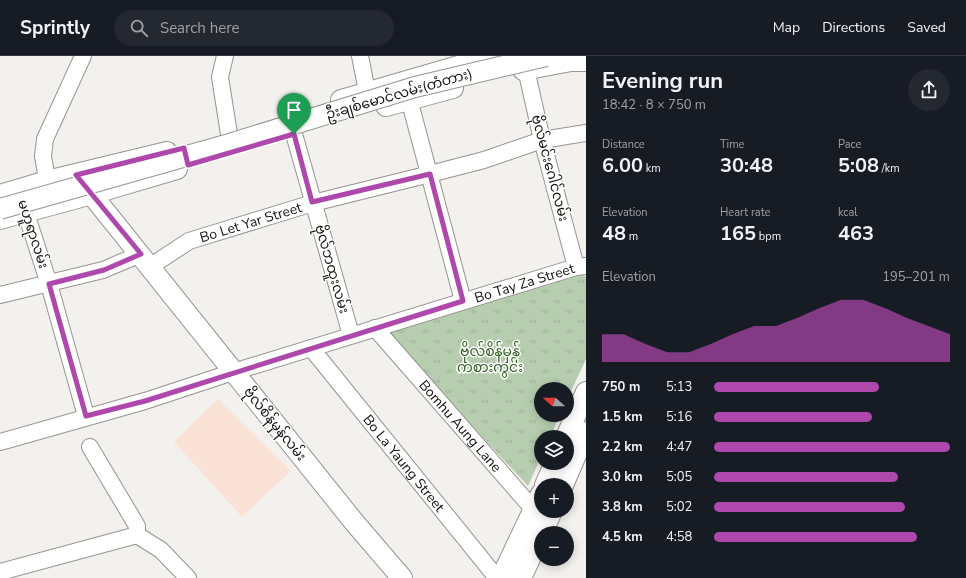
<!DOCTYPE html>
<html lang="en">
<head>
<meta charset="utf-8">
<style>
  body { margin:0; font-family:"Nunito Sans","Noto Sans Myanmar",sans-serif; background:#242831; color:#f1f3f6; height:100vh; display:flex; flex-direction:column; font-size:15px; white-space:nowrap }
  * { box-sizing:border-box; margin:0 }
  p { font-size:13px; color:#9ea1a6 }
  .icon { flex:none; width:22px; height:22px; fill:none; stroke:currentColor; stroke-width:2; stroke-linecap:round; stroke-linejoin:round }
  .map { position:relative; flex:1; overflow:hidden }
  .details { display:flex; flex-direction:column; background:#171b24; width:380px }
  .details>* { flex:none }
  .needle { width:26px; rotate:291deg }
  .controls { position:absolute; left:534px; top:326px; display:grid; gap:8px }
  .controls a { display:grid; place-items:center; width:40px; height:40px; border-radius:50%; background:#171b24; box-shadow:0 2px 10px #0003; font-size:20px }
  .pin { position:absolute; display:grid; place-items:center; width:34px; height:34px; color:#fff; margin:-41px -17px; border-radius:50% 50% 50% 0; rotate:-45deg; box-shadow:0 0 4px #0007 }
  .pin .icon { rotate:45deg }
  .round { display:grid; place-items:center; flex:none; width:42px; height:42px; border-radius:21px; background:#242831 }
  .overview { display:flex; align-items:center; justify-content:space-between; height:68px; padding:0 16px }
  h1 { font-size:22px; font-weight:700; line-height:30px }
  .stats { display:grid; grid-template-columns:repeat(3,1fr); gap:6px; height:68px; padding:4px 16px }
  .stats div { display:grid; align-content:center }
  .stats b { font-size:20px; font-weight:700 }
  .stats small { font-size:11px; font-weight:400 }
  .stats p { font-size:11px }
  .chart { height:112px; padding:8px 16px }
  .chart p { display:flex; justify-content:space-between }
  .chart svg { width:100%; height:72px; margin-top:4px; fill:#ae48ac; opacity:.7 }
  ul { padding:0 16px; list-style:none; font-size:13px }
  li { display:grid; grid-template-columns:64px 48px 1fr; align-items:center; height:30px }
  li i { height:10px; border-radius:5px; background:#ae48ac }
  header { display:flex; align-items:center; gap:24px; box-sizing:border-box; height:56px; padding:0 20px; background:#171b24; border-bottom:1px solid #363941 }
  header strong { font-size:19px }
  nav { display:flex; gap:22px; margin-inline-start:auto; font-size:14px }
  .search { width:280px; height:36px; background:#242831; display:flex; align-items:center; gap:10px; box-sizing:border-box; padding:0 14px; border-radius:22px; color:#9ea1a6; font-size:15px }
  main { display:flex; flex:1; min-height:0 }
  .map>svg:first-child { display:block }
  .education { fill:#fae2d7 }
  .park { fill:url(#park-tufts) }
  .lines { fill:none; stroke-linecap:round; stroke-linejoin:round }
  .minor-casing { stroke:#969390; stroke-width:18 }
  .major-casing { stroke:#969390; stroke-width:22 }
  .minor { stroke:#fff; stroke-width:16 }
  .major { stroke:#fff; stroke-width:20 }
  .major-bridge-casing { stroke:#969390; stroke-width:22; stroke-linecap:butt }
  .major-bridge { stroke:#fff; stroke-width:20 }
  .route-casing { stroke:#fff; stroke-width:8 }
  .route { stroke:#ae48ac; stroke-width:5 }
  .labels { text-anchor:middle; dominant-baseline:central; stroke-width:3; stroke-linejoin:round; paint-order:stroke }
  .street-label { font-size:14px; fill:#141312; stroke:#fffffe }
  .park-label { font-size:14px; fill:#335f26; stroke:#fffffe }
</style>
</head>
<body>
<header>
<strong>Sprintly</strong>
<div class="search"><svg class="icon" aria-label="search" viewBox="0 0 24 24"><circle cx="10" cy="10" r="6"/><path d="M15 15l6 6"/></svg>Search here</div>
<nav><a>Map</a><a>Directions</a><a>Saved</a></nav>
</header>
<main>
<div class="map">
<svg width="586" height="522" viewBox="0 0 586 522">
  <defs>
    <pattern id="park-tufts" width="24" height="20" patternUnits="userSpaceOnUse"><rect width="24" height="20" fill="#b6ceaf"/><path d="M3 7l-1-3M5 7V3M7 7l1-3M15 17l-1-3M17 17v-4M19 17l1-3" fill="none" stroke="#9cb096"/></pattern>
  </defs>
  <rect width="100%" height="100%" fill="#f3f1ed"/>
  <!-- education -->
  <path class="education" d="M218,343L291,415L242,461L174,386Z"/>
  <!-- park -->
  <path class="park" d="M579,214L586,221V303L567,344V333H541V359H560L550,381H541V401L528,430L383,274Z"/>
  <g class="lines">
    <!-- minor casing -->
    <g class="minor-casing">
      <g id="minor">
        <path d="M225,0L220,21L229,78"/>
        <path d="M360,0L367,35"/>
        <path d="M526,13L542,84L576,211"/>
        <path d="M409,43L463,245"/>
        <path d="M294,78L351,279"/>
        <path d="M49,135L43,100L45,83L83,0"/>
        <path d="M22,145L49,228L86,360"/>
        <path id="s1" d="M151,210L189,185L313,147L430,118L484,104L542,84L586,77"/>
        <path d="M0,239L103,214L141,198"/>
        <path id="s2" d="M375,272L534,454L542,459"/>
        <path id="s3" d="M311,292L497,522"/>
        <path id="s4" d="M0,386L145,345L233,316L576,211L586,210"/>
        <path d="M90,391L137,470V479L161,494L188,522"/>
        <path d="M0,516L137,479"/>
      </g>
    </g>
    <!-- major casing -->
    <g class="major-casing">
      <path id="major" d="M523,14L571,5H586
        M341,44L493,0
        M386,50L453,32
        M76,119L354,466L402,522
        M0,139L47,125L167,96
        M0,163L92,138L177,113
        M566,381L586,336
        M545,429L555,407
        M563,429L586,376
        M542,477L552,455
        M501,522L541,438
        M521,522L541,479"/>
    </g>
    <!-- minor -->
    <use href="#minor" class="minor"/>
    <!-- major -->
    <use href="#major" class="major"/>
    <!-- major-bridge casing -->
    <g class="major-bridge-casing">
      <path id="major-bridge" d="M0,153L229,88L415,31L546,0"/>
    </g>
    <!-- major-bridge -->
    <use href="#major-bridge" class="major-bridge"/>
  </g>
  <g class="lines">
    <!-- route casing -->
    <g class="route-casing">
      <path id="route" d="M294,78L312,146L430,118L463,245L145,345L86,360L49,228L104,214L141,198L76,119L184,92L188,109Z"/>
    </g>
    <!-- route -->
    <use href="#route" class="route"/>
  </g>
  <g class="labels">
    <!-- street labels -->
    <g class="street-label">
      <text transform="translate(399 38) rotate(-16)">ဦးချစ်မောင်လမ်း(တံတား)</text>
      <text transform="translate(550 112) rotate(75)">ဗိုလ်မင်းဂေါင်လမ်း</text>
      <text stroke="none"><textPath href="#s1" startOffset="110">Bo Let Yar Street</textPath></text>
      <text transform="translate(33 178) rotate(72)">မဟူရာလမ်း</text>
      <text transform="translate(332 213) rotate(74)">ဗိုလ်ဘထူးလမ်း</text>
      <text stroke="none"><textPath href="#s4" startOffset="548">Bo Tay Za Street</textPath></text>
      <text transform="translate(275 368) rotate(51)">ဗိုလ်စိန်မှန်လမ်း</text>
      <text stroke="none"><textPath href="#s2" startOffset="130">Bomhu Aung Lane</textPath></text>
      <text stroke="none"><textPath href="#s3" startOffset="148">Bo La Yaung Street</textPath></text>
    </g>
    <!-- park labels -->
    <g class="park-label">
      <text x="490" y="295">ဗိုလ်စိန်မှန်<tspan x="490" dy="16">ကစားကွင်း</tspan></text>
    </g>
  </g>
</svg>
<div class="controls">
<a><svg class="needle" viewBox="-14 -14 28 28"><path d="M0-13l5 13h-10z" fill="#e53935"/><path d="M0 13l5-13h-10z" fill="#9ea1a6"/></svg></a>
<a><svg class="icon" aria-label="layers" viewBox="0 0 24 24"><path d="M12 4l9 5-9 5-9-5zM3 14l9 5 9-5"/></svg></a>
<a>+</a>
<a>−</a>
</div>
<div class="pin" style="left:294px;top:78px;background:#1e9e55"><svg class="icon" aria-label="arrive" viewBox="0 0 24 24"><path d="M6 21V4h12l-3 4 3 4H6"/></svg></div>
</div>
<section class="details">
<div class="overview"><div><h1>Evening run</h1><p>18:42 · 8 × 750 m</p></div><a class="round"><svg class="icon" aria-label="share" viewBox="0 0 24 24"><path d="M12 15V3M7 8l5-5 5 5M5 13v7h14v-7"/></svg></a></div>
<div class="stats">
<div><p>Distance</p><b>6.00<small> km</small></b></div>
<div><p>Time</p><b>30:48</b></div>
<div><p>Pace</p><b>5:08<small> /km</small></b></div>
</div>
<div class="stats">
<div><p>Elevation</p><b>48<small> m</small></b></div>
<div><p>Heart rate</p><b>165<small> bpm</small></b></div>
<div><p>kcal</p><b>463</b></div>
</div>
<div class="chart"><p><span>Elevation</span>195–201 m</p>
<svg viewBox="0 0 160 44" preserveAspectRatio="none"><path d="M0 44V27L10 27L20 33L30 38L40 38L50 33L60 27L70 22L80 22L90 17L100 11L110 6L120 6L130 11L140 17L150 22L160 27V44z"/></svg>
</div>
<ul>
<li><b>750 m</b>5:13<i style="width:70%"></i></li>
<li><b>1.5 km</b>5:16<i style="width:67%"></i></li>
<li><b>2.2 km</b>4:47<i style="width:100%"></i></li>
<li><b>3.0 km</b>5:05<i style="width:78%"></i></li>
<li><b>3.8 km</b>5:02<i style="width:81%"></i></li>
<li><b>4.5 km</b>4:58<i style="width:86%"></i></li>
</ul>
</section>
</main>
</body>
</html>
